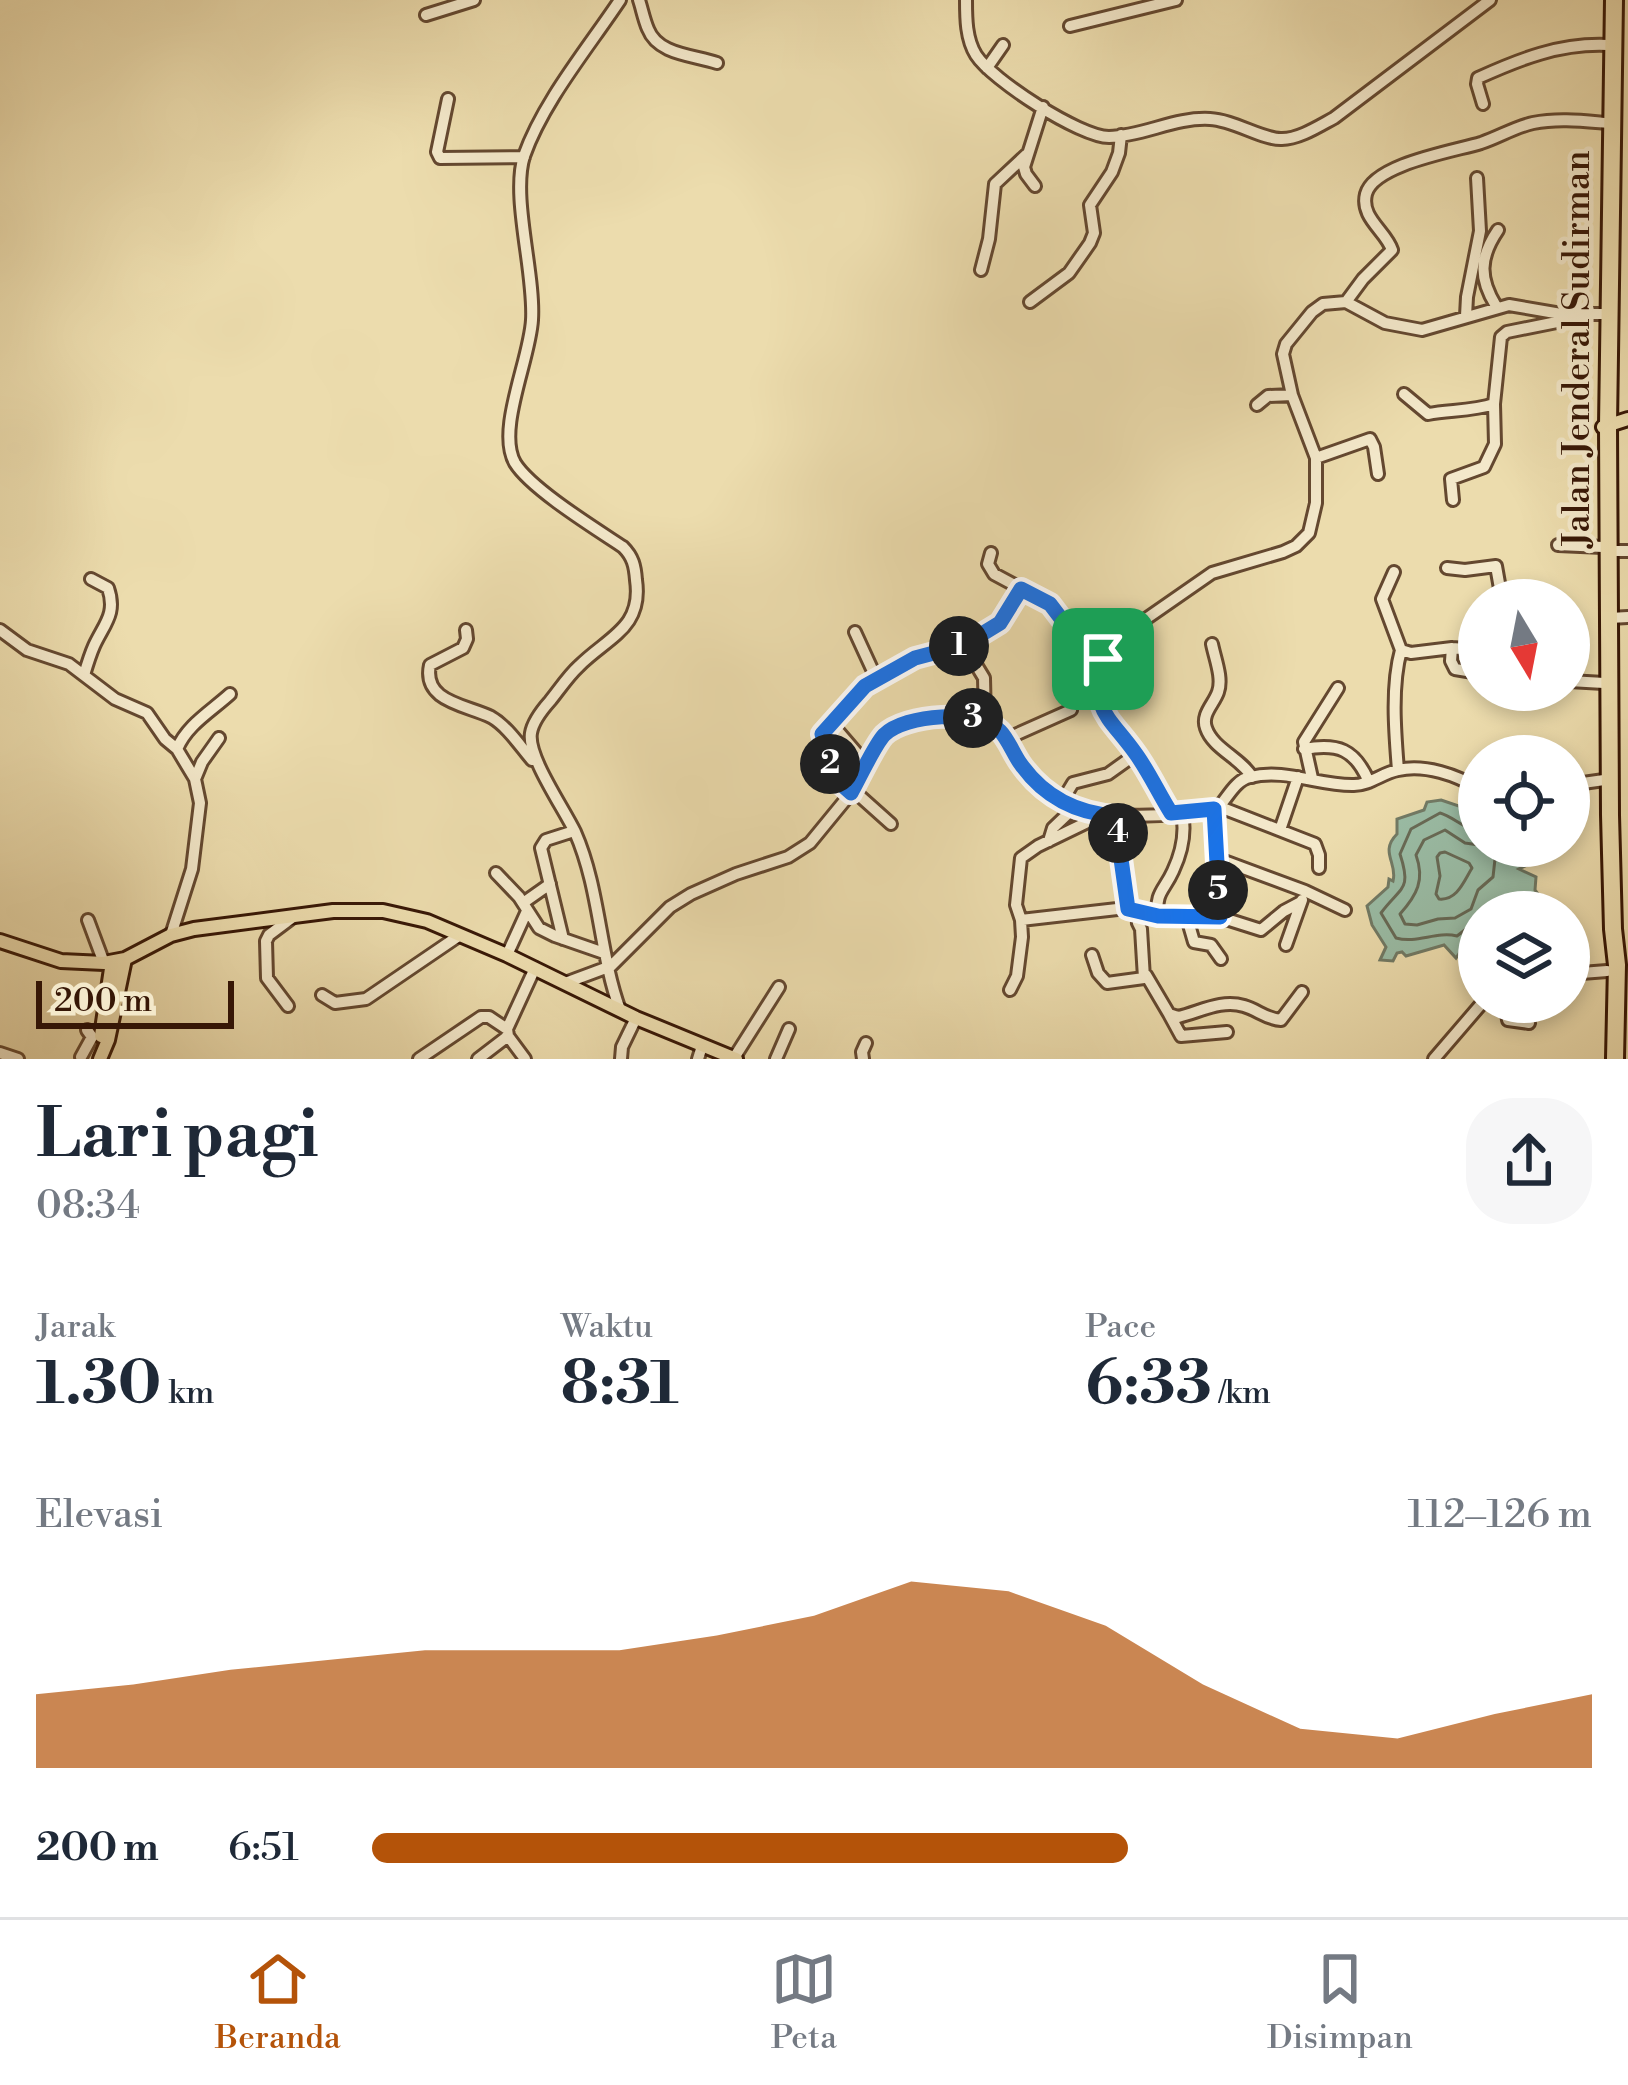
<!DOCTYPE html>
<html lang="id">
<head>
<meta charset="utf-8">
<style>
  body { margin:0; font-family:"Libre Bodoni",serif; background:#f6f6f7; color:#1f2937; height:100vh; display:flex; flex-direction:column; font-size:45px; white-space:nowrap }
  * { box-sizing:border-box; margin:0 }
  p { font-size:39px; color:#747a83 }
  .icon { flex:none; width:66px; height:66px; fill:none; stroke:currentColor; stroke-width:2; stroke-linecap:round; stroke-linejoin:round }
  .map { position:relative; height:1059px; overflow:hidden }
  .sheet { display:flex; flex-direction:column; background:#fff; flex:1 }
  .sheet>* { flex:none }
  .needle { width:78px; rotate:170deg }
  .buttons { position:absolute; left:1458px; top:579px; display:grid; gap:24px }
  .buttons a { display:grid; place-items:center; width:132px; height:132px; border-radius:50%; background:#fff; box-shadow:0 6px 18px #0003; font-size:60px }
  .scale { position:absolute; left:36px; bottom:30px; width:198px; box-sizing:border-box; padding-left:12px; border:6px solid #371706; border-top:0; font-size:33px; line-height:42px; white-space:nowrap; color:#371706; -webkit-text-stroke:9px #f3e8ca; paint-order:stroke }
  .pin { position:absolute; display:grid; place-items:center; width:102px; height:102px; color:#fff; margin:-51px; border-radius:24px; box-shadow:0 6px 18px #0006 }
  .km { position:absolute; width:60px; height:60px; margin:-30px; border-radius:50%; background:#222; color:#fff; font-size:33px; line-height:60px; text-align:center }
  .round { display:grid; place-items:center; flex:none; width:126px; height:126px; border-radius:48px; background:#f6f6f7 }
  .head { display:flex; align-items:center; justify-content:space-between; height:204px; padding:0 36px }
  h1 { font-size:66px; font-weight:700; line-height:90px }
  .stats { display:grid; grid-template-columns:repeat(3,1fr); gap:18px; height:204px; padding:12px 36px }
  .stats div { display:grid; align-content:center }
  .stats b { font-size:60px; font-weight:700 }
  .stats small { font-size:33px; font-weight:400 }
  .stats p { font-size:33px }
  .chart { height:336px; padding:24px 36px }
  .chart p { display:flex; justify-content:space-between }
  .chart svg { width:100%; height:216px; margin-top:12px; fill:#b45309; opacity:.7 }
  ul { padding:0 36px; list-style:none; font-size:39px }
  li { display:grid; grid-template-columns:192px 144px 1fr; align-items:center; height:90px }
  li i { height:30px; border-radius:15px; background:#b45309 }
  .tabs { display:flex; justify-content:space-around; align-items:center; height:168px; border-top:3px solid #e0e1e3; background:#fff; font-size:33px; color:#747a83 }
  .tabs a { display:grid; justify-items:center; gap:6px }
  .tabs .selected { color:#b45309 }
  .map>svg:first-child { display:block }
  .water { fill:#9abca5; stroke:#727a65; stroke-width:3 }
  .lines { fill:none; stroke-linecap:round; stroke-linejoin:round }
  .shore { stroke:#686a56; stroke-width:3 }
  .minor-casing { stroke:#644830; stroke-width:16 }
  .major-casing { stroke:#371706; stroke-width:18 }
  .highway-casing { stroke:#371706; stroke-width:22 }
  .minor { stroke:#f3e8ca; stroke-width:10 }
  .major { stroke:#ecdcad; stroke-width:12 }
  .highway { stroke:#ecdcad; stroke-width:16 }
  .route-casing { stroke:#fff; stroke-width:24 }
  .route { stroke:#1a73e8; stroke-width:15 }
  .labels { text-anchor:middle; dominant-baseline:central; stroke-width:9; stroke-linejoin:round; paint-order:stroke }
  .street-label { font-size:36px; fill:#371706; stroke:#f3e8ca }
</style>
</head>
<body>
<div class="map">
<svg width="1628" height="1059" viewBox="0 0 1628 1059">
  <rect width="100%" height="100%" fill="#ecdcad"/>
  <filter id="stains"><feTurbulence type="fractalNoise" baseFrequency=".00167" numOctaves="4"/><feColorMatrix values="0 0 0 0 .2 0 0 0 0 .09 0 0 0 0 .02 0 0 0 .5 -.17"/></filter>
  <radialGradient id="worn" r=".72"><stop offset=".6" stop-color="#630" stop-opacity="0"/><stop offset="1" stop-color="#630" stop-opacity=".3"/></radialGradient>
  <!-- water -->
  <path class="water" d="M1441,800L1459,806L1479,821V846H1544L1540,851L1544,860L1535,861L1519,869L1536,877L1535,890L1541,898L1534,907L1526,911L1517,893L1523,910L1517,912L1509,903L1500,905L1499,912H1479V934L1465,945L1456,958L1444,945L1406,956L1402,952L1397,953L1393,961L1380,960L1386,947L1372,925L1367,906L1388,887L1389,879L1393,881C1398,863 1379,852 1397,834V819L1424,810L1427,802Z"/>
  <g class="lines">
    <!-- shore -->
    <path class="shore" d="M1479,830C1465,830 1454,817 1440,813L1411,829L1400,854C1412,891 1401,886 1381,913L1396,938C1417,944 1436,931 1457,936L1470,926L1479,925
      M1479,845L1465,843L1445,830L1424,840L1416,855C1425,880 1417,895 1400,914L1405,924L1417,925L1438,919L1455,918L1471,909L1478,890L1493,877L1495,859L1504,846
      M1445,852L1469,863L1472,868C1464,881 1457,901 1439,899L1436,894L1440,876L1437,857L1440,853Z"/>
    <!-- minor casing -->
    <g class="minor-casing">
      <path id="minor" d="M620,0C588,48 543,102 524,156C511,197 535,273 532,320C530,359 496,430 515,463C531,489 596,529 623,547C633,557 635,566 636,580C643,628 608,637 579,666C568,676 559,690 550,701C542,710 533,721 531,733C527,756 563,807 575,832C600,889 599,952 620,1010
        M639,0C642,9 644,20 648,29C658,55 694,55 717,63
        M966,0C966,18 966,39 976,55C992,80 1080,137 1109,137C1144,136 1175,117 1210,119C1234,120 1263,140 1282,139C1299,139 1319,126 1334,118L1490,0
        M426,15L474,0
        M1070,26L1176,0
        M987,68L1003,45
        M448,99L437,152L440,158L524,157
        M1483,104L1477,84L1478,78C1520,59 1560,43 1607,45
        M1035,186L1026,174L1024,167L1043,107
        M981,270L989,239L995,184L1026,155
        M1030,302L1069,273L1090,243L1094,233L1090,205L1112,172L1119,153L1121,135
        M1346,302L1363,279L1392,250C1386,231 1360,218 1366,194C1374,164 1455,151 1481,143C1499,137 1515,127 1533,123C1558,118 1583,121 1607,123
        M1496,306C1479,278 1479,258 1498,230
        M1466,316L1467,297L1480,231L1477,178
        M1404,394L1428,414C1450,410 1473,411 1494,404
        M1257,405L1268,396L1292,395
        M1316,458L1370,439L1374,447L1378,474
        M1453,500L1451,479L1484,467L1495,444L1494,404L1501,337L1507,332L1557,322L1561,314
        M1558,545L1603,547
        M1609,551H1628
        M991,553L988,564L994,574L1050,604L1069,629L1092,646L1103,659
        M1447,568L1465,570L1496,566L1502,600
        M1394,572L1382,599L1401,650L1411,653L1452,648L1479,650
        M1610,618L1628,617
        M0,630L27,650L69,664L115,699L147,713L165,739L177,749L195,779L200,803L192,869L171,935
        M466,630L467,639L463,648L430,665C422,702 467,705 491,717C507,726 520,746 532,760
        M855,632L877,680
        M1212,644C1215,659 1223,678 1218,692C1214,704 1201,714 1206,728C1213,749 1241,758 1252,777
        M964,645L984,678L985,721
        M1452,648L1451,661L1455,669L1479,673
        M84,675C87,665 90,655 94,646C104,624 117,614 108,588L91,579
        M1569,681L1604,683
        M831,723L867,765
        M1006,739L1071,710
        M177,749C187,725 210,712 230,694
        M1304,749C1338,743 1355,749 1369,782
        M1398,770C1395,733 1391,686 1401,650
        M1312,778L1304,742L1338,688
        M195,779L202,762L219,738
        M1569,785L1604,780
        M853,790L891,824
        M851,793L833,777L823,732L865,686L915,658L964,645L1000,623L1021,588
        M1061,803L1073,783L1108,774L1136,754
        M1220,807L1315,844L1319,855V868
        M1214,809L1220,917
        M1171,813C1160,794 1149,772 1136,754C1109,717 1089,711 1103,659L1140,623L1212,573L1283,552L1296,546L1309,533L1316,503V458L1292,395L1283,354L1286,344L1312,312L1323,304L1346,302L1385,323L1422,330L1509,305L1561,314H1605
        M1115,816L1129,911
        M1280,830L1298,777
        M1049,841L1053,828L1074,808
        M1216,858L1305,891L1345,910
        M496,873L519,897L539,928L555,936L604,953
        M523,903L550,884
        M1158,916C1155,892 1164,891 1173,871C1182,852 1186,833 1182,813
        M1187,918L1194,942L1211,945L1221,959
        M88,920L104,963
        M1021,920L1126,908L1158,916L1220,917L1261,930L1284,911L1301,902
        M563,939L541,848L546,840L574,831
        M1286,945L1302,900
        M507,955L527,911
        M1092,955L1098,973L1107,983L1144,978L1141,929L1138,923L1147,914
        M1569,974L1607,971
        M1146,975L1169,1014L1178,1017C1200,1012 1221,999 1244,1006C1258,1010 1266,1019 1281,1020L1302,992
        M568,982L611,966L670,907L691,894L736,874L788,857L810,843L851,793L886,733C915,717 974,704 1000,732C1009,741 1013,754 1020,764C1031,778 1045,793 1061,802C1093,822 1180,816 1217,809C1227,799 1235,780 1250,777C1285,768 1320,786 1354,785C1370,785 1382,773 1398,770C1425,764 1457,775 1479,789
        M1010,990L1017,976L1022,937L1021,920L1016,905L1021,858L1038,846L1102,815
        M322,995L335,1003L366,999L460,935
        M1505,1002L1508,1020L1529,1023
        M288,1006L267,978L266,941L269,935L293,917
        M1169,1014L1181,1036L1227,1032
        M0,1053L18,1059
        M81,1057L92,1037L87,1030
        M734,1058L779,987
        M419,1059L481,1017H489L507,1029
        M478,1059L508,1036
        M525,1059L508,1036L507,1029L535,968
        M621,1059L622,1047L636,1018
        M698,1059L702,1046
        M776,1059L789,1029
        M863,1059L862,1052L866,1043
        M1434,1059L1483,1002"/>
    </g>
    <!-- major casing -->
    <g class="major-casing">
      <path id="major" d="M1603,427L1628,419
        M0,941L61,961L104,963L125,959L171,935L194,929L333,911H383L427,921L507,955L636,1018L736,1059
        M101,1036L112,962
        M100,1059L108,1040L125,959"/>
    </g>
    <!-- highway casing -->
    <g class="highway-casing">
      <path id="highway" d="M1614,0L1608,426L1610,815L1613,929L1617,965L1615,1059"/>
    </g>
    <!-- minor -->
    <use href="#minor" class="minor"/>
    <!-- major -->
    <use href="#major" class="major"/>
    <!-- highway -->
    <use href="#highway" class="highway"/>
  </g>
  <g class="lines">
    <!-- route casing -->
    <g class="route-casing">
      <path id="route" d="M1021,589L1050,604L1069,629L1092,646L1103,659C1089,711 1110,717 1136,754C1149,772 1159,794 1171,813L1214,809L1220,917L1158,916L1128,909L1115,816C1075,813 1043,796 1020,763C1013,753 1008,739 1000,731C978,709 905,714 884,735C874,746 859,779 851,793L833,777L822,734L865,686L915,658L964,645L1000,623Z"/>
    </g>
    <!-- route -->
    <use href="#route" class="route"/>
  </g>
  <g class="labels">
    <!-- street labels -->
    <g class="street-label">
      <text transform="translate(1578 349) rotate(-90)">Jalan Jenderal Sudirman</text>
    </g>
  </g>
  <rect width="100%" height="100%" filter="url(#stains)"/>
  <rect width="100%" height="100%" fill="url(#worn)"/>
</svg>
<div class="buttons">
<a><svg class="needle" viewBox="-14 -14 28 28"><path d="M0-13l5 13h-10z" fill="#e53935"/><path d="M0 13l5-13h-10z" fill="#747a83"/></svg></a>
<a><svg class="icon" aria-label="locate" viewBox="0 0 24 24"><circle cx="12" cy="12" r="6"/><path d="M12 2v4M12 18v4M2 12h4M18 12h4"/></svg></a>
<a><svg class="icon" aria-label="layers" viewBox="0 0 24 24"><path d="M12 4l9 5-9 5-9-5zM3 14l9 5 9-5"/></svg></a>
</div>
<div class="scale">200 m</div>
<div class="pin" style="left:1103px;top:659px;background:#1e9e55"><svg class="icon" aria-label="arrive" viewBox="0 0 24 24"><path d="M6 21V4h12l-3 4 3 4H6"/></svg></div>
<b class="km" style="left:959px;top:646px">1</b>
<b class="km" style="left:830px;top:764px">2</b>
<b class="km" style="left:973px;top:718px">3</b>
<b class="km" style="left:1118px;top:833px">4</b>
<b class="km" style="left:1218px;top:890px">5</b>
</div>
<section class="sheet">
<div class="head"><div><h1>Lari pagi</h1><p>08:34</p></div><a class="round"><svg class="icon" aria-label="share" viewBox="0 0 24 24"><path d="M12 15V3M7 8l5-5 5 5M5 13v7h14v-7"/></svg></a></div>
<div class="stats">
<div><p>Jarak</p><b>1.30<small> km</small></b></div>
<div><p>Waktu</p><b>8:31</b></div>
<div><p>Pace</p><b>6:33<small> /km</small></b></div>
</div>
<div class="chart"><p><span>Elevasi</span>112–126 m</p>
<svg viewBox="0 0 160 44" preserveAspectRatio="none"><path d="M0 44V29L10 27L20 24L30 22L40 20L50 20L60 20L70 17L80 13L90 6L100 8L110 15L120 27L130 36L140 38L150 33L160 29V44z"/></svg>
</div>
<ul>
<li><b>200 m</b>6:51<i style="width:62%"></i></li>
</ul>
</section>
<nav class="tabs">
<a class="selected"><svg class="icon" aria-label="home" viewBox="0 0 24 24"><path d="M3 11l9-7 9 7M6 9v11h12V9"/></svg>Beranda</a>
<a><svg class="icon" aria-label="map" viewBox="0 0 24 24"><path d="M3 6l6-2 6 2 6-2v14l-6 2-6-2-6 2zM9 4v14M15 6v14"/></svg>Peta</a>
<a><svg class="icon" aria-label="saved" viewBox="0 0 24 24"><path d="M7 4h10v16l-5-4-5 4z"/></svg>Disimpan</a>
</nav>
</body>
</html>
